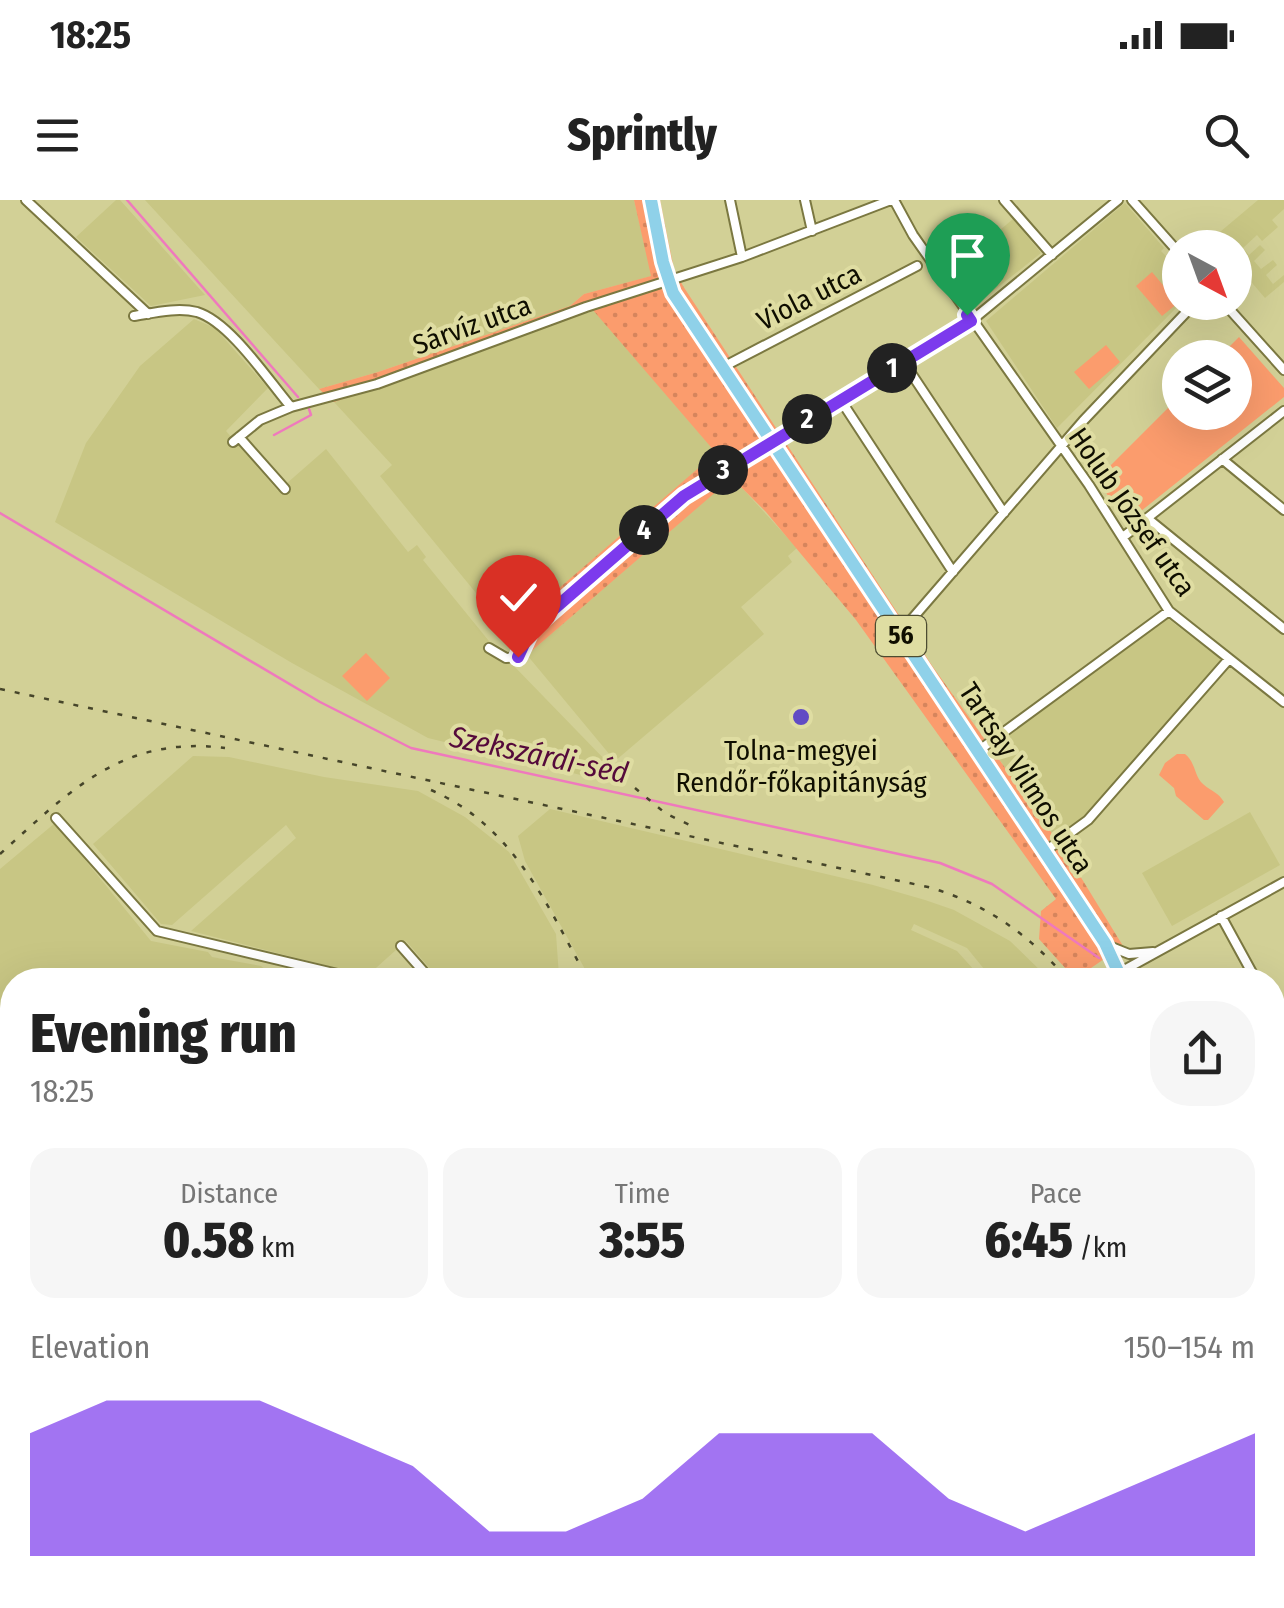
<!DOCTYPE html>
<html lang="en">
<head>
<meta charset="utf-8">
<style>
  body { margin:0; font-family:"Fira Sans Condensed",sans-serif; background:#f6f6f6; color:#222; height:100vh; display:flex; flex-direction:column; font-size:38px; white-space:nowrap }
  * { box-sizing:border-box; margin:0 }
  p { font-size:32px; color:#767676 }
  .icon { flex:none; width:55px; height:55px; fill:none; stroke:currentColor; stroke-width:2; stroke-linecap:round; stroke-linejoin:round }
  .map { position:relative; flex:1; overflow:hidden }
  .side { position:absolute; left:0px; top:768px; width:1285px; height:642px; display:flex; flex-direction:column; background:#fff; border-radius:40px 40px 0 0; box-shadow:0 10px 40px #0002 }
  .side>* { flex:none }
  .needle { width:65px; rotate:139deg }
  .controls { position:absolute; left:1162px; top:30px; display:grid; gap:20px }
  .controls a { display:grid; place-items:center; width:90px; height:90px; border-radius:50%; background:#fff; box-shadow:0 10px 40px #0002; font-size:50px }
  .pin { position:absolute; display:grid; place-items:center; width:85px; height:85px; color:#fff; margin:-102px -42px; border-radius:50% 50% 50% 0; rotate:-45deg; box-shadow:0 0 10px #0007 }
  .pin .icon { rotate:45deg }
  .km { position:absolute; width:50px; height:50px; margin:-25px; border-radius:50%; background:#222; color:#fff; font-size:28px; line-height:50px; text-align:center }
  .round { display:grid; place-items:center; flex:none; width:105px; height:105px; border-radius:40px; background:#f6f6f6 }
  .summary { display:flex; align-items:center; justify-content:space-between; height:170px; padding:0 30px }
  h1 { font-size:55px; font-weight:800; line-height:75px }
  .stats { display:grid; grid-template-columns:repeat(3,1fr); gap:15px; height:170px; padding:10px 30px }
  .stats div { display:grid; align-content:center; border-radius:25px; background:#f6f6f6; text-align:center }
  .stats b { font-size:50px; font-weight:800 }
  .stats small { font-size:28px; font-weight:400 }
  .stats p { font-size:28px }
  .chart { height:280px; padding:20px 30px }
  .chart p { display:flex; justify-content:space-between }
  .chart svg { width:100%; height:180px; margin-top:10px; fill:#7c3aed; opacity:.7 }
  .status { display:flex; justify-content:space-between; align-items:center; height:70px; padding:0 50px; background:#fff; direction:ltr }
  .status svg { height:28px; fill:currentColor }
  header { display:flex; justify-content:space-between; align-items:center; height:130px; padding:0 30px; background:#fff; font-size:45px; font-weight:800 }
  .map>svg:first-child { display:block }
  .built { fill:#c8c684 }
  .grass { fill:url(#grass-dots) }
  .park { fill:#fb9c6d }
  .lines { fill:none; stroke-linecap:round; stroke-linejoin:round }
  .stream { stroke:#ef79bd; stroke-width:2.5 }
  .street-casing { stroke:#7b7841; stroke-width:12 }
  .primary-casing { stroke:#fff; stroke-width:18 }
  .street { stroke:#fff; stroke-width:8 }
  .primary { stroke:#8fd1e9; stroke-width:12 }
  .rail { stroke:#46452a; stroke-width:2.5; stroke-dasharray:5 10; stroke-linecap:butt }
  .route-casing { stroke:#fff; stroke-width:20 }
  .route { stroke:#7c3aed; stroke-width:12 }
  .poi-dot { fill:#614bc4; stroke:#dfdda2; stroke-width:4 }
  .labels { text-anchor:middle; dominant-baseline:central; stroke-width:8; stroke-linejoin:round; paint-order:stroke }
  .shield { fill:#dfdda2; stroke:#4d4c31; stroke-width:2.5 }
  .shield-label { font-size:25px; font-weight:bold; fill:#0f0e00 }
  .street-label { font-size:28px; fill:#0f0e00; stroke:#dfdda2 }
  .poi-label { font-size:28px; fill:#0f0e00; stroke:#dfdda2 }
  .water-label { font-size:30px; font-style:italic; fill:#550a3b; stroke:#dfdda2 }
</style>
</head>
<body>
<div class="status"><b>18:25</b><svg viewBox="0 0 49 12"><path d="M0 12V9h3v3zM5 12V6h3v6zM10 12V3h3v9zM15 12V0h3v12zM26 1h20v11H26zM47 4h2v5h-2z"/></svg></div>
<header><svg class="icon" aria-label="menu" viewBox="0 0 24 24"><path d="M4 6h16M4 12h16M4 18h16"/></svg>Sprintly<svg class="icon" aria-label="search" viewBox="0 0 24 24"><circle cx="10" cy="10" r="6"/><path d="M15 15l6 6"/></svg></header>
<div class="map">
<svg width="1284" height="1408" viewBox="0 0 1284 1408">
  <defs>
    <pattern id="grass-dots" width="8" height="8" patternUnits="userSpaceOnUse" patternTransform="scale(2.5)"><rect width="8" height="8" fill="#fb9c6d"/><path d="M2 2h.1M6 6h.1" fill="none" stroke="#d6855d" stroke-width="1.8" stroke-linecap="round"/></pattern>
  </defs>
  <rect width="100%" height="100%" fill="#d2d096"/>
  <!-- built -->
  <path class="built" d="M116,0H120L205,95L151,106L76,37Z
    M145,0H634L652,76L584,94L570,106L378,172L319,189Z
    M1258,0H1284V9L1272,20L1278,27L1262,41L1257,35L1243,48L1249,55L1260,45L1265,50L1254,61L1261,69L1273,60L1277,65L1266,75L1273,84L1284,75V82L1265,98L1235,63V48L1222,47L1214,37Z
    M1125,3L1164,48L1161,51L1180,70L1181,103L1057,228L986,121Z
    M1013,19L1041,53L972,108L948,74Z
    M592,108L717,253L508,432L380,276L392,265L334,202L409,177Z
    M194,119L215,128L268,188L226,231L278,291L326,249L408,352L417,345L426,357L423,360L506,462L512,464L610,565L593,578L428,538L292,463L55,322L86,243L140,166Z
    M732,277L797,348L788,356L792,362L741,407L764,434L615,561L527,455Z
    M1167,418L1223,461L1083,620L1056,639L989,545Z
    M193,556L229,557L324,577L418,591L465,617L509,652L556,734L559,776L542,779L532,772L523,780H440L406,741L367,776L191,731L296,638L286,625L172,725L161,724L93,644Z
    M550,609L873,685L925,700L954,710L1010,741L1050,780H993L967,748L914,724L911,730L957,751L983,780H591L525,661L518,636Z
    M1250,612L1280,665L1172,726L1142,673Z
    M55,623L151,741L208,752L212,757L261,766L267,771L271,768L323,780H12V873L0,859V669Z
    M0,876L9,885L1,893L12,906V1269L0,1255Z
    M1273,1217L1284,1230V1408H1151L1159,1398H1272Z
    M0,1298L12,1311V1364L0,1376Z
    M98,1398H229L232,1400L222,1408H105Z
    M419,1398H681L691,1408H465Z
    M712,1398H858L867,1408H721Z"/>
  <!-- grass -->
  <path class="grass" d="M634,0H660L674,69L683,86L933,467L1066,653L1123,746L1075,779L1039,739L1041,711L1056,699L856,420L766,312L732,278L527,455L508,432L716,253L592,109L409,177L334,202L319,189L378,172L570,106L584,94L651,76Z"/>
  <!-- park -->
  <path class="park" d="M1152,72L1178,103L1162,116L1136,86Z
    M1239,137L1284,188V197L1126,323L1097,279L1180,196V212H1235V158L1219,157Z
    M1106,145L1120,162L1089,189L1074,172Z
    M366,453L390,478L367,501L342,476Z
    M1177,554H1185C1196,563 1194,576 1203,584C1212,592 1218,592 1224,602L1208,620H1204L1176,596L1174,588L1159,575L1165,563Z
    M858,1398H1066L1054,1408H867Z"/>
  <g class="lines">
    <!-- stream -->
    <path class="stream" d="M127,0L298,197
      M274,235L311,215L309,209
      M0,313L320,502L411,548L940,663L992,684L1099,758
      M1272,865L1284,872"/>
    <!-- street casing -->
    <g class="street-casing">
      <path id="street" d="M26,0L148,114
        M730,0L742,57
        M805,0L812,31
        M894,0L913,35L1089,285L1169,411L1284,502
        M1004,0L1052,55
        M1132,0L1180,54
        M1223,102L1284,170
        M134,116C153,113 177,107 197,112C230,122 268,180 291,207
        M903,161L1004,313
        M721,168L917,66
        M840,199L953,372
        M239,237L285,289
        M233,242L260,220L291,207L377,184L586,107L742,57L891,0
        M1222,259L1284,310
        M1147,318L1284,429
        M1123,337L1284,211
        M899,434L1083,221L1196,102
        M489,448L506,458L518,457L531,429L683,296L971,121L1118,0
        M978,551L1169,411
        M56,618L157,731L363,780
        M1044,652L1088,620L1229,459
        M1221,716L1256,780
        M401,746L431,780
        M1109,746L1129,754L1153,752
        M1106,780L1284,682
        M1272,798L1284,809
        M1272,860L1284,847
        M1272,1199L1284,1212
        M0,1279L12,1293
        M1272,1373L1284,1362
        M238,1398L247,1408
        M393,1398L436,1408
        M692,1398L701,1408
        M14,1408L33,1398
        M83,1408V1398
        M1240,1408L1249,1398"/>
    </g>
    <!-- primary casing -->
    <g class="primary-casing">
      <path id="primary" d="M651,0L663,62L673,93L1072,693L1105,743L1122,780
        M1272,985L1284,999"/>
    </g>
    <!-- street -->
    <use href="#street" class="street"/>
    <!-- primary -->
    <use href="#primary" class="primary"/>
    <!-- rail -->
    <path class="rail" d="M0,489L928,687C985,703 1030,735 1068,780
      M635,588L665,613L694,627
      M431,590C514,626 547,705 588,780
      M0,654C70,591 122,535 225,548
      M1272,1054L1284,1069"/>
  </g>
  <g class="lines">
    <!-- route casing -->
    <g class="route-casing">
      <path id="route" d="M518,457L531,429L684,296L971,121L967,115"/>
    </g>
    <!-- route -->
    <use href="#route" class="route"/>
  </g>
  <!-- markers -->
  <circle class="poi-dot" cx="801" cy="517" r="10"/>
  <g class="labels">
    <!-- shield labels -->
    <rect class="shield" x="876" y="416" width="50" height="40" rx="8"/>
    <g class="shield-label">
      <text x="901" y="436">56</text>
    </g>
    <!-- street labels -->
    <g class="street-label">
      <text transform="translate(809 97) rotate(-27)">Viola utca</text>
      <text transform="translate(472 125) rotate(-20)">Sárvíz utca</text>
      <text transform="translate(1132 312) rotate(55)">Holub József utca</text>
      <text transform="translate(1026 578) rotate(57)">Tartsay Vilmos utca</text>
    </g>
    <!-- poi labels -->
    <g class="poi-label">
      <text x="801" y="550">Tolna-megyei<tspan x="801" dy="32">Rendőr-főkapitányság</tspan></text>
    </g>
    <!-- water labels -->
    <g class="water-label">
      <text transform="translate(539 555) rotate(12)">Szekszárdi-séd</text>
    </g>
  </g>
</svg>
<div class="controls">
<a><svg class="needle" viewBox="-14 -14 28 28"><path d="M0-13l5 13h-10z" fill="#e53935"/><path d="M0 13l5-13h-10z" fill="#767676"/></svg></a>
<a><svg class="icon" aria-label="layers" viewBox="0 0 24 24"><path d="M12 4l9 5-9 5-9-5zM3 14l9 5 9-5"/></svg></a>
</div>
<div class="pin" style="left:967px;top:115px;background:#1e9e55"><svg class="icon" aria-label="arrive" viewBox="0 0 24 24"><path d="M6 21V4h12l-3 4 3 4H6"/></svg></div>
<div class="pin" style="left:518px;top:457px;background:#d93025"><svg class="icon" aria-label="check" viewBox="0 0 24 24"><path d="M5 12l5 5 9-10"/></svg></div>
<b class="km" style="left:892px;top:168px">1</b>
<b class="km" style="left:807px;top:219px">2</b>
<b class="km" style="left:723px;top:270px">3</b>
<b class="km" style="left:644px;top:330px">4</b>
<section class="side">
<div class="summary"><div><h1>Evening run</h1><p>18:25</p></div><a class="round"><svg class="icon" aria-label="share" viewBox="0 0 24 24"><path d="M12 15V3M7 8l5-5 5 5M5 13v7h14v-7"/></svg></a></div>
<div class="stats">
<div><p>Distance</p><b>0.58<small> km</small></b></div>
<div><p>Time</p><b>3:55</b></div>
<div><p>Pace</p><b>6:45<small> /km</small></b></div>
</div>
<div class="chart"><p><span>Elevation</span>150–154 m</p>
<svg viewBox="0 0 160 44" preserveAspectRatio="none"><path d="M0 44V14L10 6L20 6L30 6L40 14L50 22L60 38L70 38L80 30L90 14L100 14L110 14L120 30L130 38L140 30L150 22L160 14V44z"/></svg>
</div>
</section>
</div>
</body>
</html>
